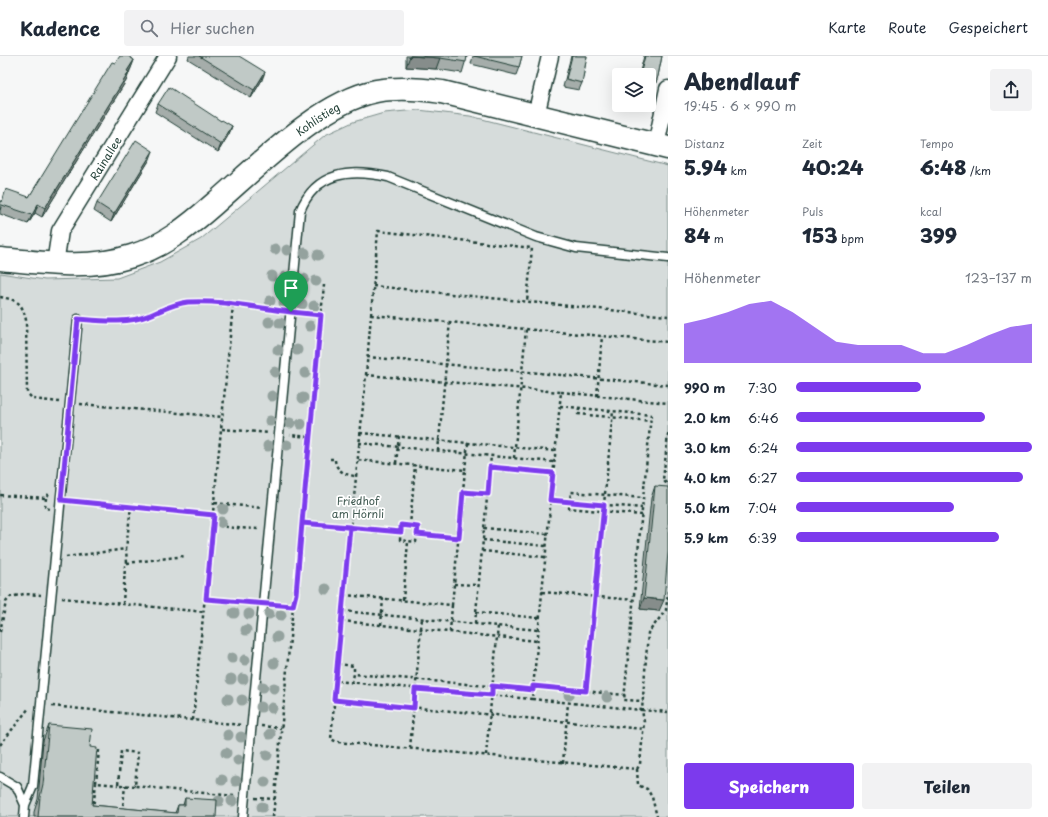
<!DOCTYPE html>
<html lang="de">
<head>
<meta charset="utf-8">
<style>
  body { margin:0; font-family:"Playpen Sans",sans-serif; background:#f2f2f3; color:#1f2937; height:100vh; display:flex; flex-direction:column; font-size:15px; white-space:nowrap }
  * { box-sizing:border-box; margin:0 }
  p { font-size:13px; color:#747a83 }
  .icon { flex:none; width:22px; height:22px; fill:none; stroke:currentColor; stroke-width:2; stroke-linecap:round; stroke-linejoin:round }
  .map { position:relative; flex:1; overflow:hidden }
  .drawer { display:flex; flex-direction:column; background:#fff; width:380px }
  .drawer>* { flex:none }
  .controls { position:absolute; left:612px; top:12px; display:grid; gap:8px }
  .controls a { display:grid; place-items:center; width:44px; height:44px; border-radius:4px; background:#fff; box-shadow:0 4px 16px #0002; font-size:20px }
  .pin { position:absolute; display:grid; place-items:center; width:34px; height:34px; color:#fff; margin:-41px -17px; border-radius:50% 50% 50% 0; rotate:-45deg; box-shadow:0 0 4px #0007 }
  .pin .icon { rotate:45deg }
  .round { display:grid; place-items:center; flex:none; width:42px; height:42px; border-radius:4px; background:#f2f2f3 }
  .summary { display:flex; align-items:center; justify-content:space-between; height:68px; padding:0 16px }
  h1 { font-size:22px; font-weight:800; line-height:30px }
  .stats { display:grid; grid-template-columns:repeat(3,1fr); gap:6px; height:68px; padding:4px 16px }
  .stats div { display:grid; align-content:center }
  .stats b { font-size:20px; font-weight:800 }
  .stats small { font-size:11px; font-weight:400 }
  .stats p { font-size:11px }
  .chart { height:112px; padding:8px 16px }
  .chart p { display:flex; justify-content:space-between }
  .chart svg { width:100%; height:72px; margin-top:4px; fill:#7c3aed; opacity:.7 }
  .button { display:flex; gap:8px; margin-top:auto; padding:8px 16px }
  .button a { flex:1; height:46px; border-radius:4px; background:#7c3aed; color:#fff; font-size:16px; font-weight:800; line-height:46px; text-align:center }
  .button a+a { background:#f2f2f3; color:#1f2937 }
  ul { padding:0 16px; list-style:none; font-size:13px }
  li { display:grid; grid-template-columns:64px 48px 1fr; align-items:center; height:30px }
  li i { height:10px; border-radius:5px; background:#7c3aed }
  header { display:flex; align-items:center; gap:24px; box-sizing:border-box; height:56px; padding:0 20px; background:#fff; border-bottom:1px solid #e0e1e3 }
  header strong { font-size:19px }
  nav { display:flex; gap:22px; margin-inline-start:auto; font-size:14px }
  .search { width:280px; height:36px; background:#f2f2f3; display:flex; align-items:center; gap:10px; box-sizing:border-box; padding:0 14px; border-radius:4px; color:#747a83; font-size:15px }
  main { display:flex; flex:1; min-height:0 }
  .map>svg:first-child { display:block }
  .green { fill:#d6dcdb; stroke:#7a8c88 }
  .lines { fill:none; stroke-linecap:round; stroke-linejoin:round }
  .lane-casing { stroke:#1f3d34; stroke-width:11 }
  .street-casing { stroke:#1f3d34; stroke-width:19 }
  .secondary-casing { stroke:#1f3d34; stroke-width:25 }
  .path { stroke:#1f3d34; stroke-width:2.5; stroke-dasharray:3 3; stroke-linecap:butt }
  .lane { stroke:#fff; stroke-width:8 }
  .street { stroke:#fff; stroke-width:16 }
  .secondary { stroke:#fff; stroke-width:22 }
  .tree { fill:#94a29e }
  .wall { fill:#a5adaa; stroke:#1f3d34 }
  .shaded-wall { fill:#868d8b; stroke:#1f3d34 }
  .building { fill:#c0c9c6; stroke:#1f3d34 }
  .route-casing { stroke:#fff; stroke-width:8 }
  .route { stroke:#7c3aed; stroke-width:5 }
  .labels { text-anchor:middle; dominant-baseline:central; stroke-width:3.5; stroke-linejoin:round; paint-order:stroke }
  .street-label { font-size:11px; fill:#1f3d34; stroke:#fff }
  .park-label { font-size:11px; fill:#445d55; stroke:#fff }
</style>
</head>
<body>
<header>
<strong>Kadence</strong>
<div class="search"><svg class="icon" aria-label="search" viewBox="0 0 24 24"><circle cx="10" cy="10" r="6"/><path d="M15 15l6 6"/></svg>Hier suchen</div>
<nav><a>Karte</a><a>Route</a><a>Gespeichert</a></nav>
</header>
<main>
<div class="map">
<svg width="668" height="761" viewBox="0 0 668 761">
  <rect width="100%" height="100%" fill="#f6f7f7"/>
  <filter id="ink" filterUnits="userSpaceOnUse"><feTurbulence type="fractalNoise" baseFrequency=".025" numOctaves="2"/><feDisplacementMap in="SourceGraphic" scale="8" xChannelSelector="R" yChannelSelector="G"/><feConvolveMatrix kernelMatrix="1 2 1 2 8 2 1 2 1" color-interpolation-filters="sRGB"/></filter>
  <g filter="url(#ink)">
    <!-- green -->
    <path class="green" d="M418,54L470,60L668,110V761H0V217L45,224L117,222L160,206L201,183L325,79L353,66L384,57Z"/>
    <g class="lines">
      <!-- lane casing -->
      <g class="lane-casing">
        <path id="lane" d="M0,721L17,731L25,749
          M24,761L25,749L33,730L78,263
          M243,761L300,155C316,115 351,113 388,121L536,181L576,192L668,202"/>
      </g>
      <!-- street casing -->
      <g class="street-casing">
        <g id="street">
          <path d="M536,59L550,0"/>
          <path d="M656,89L668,33"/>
          <path id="s1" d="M55,208L60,175L168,0"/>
        </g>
      </g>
      <!-- secondary casing -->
      <g class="secondary-casing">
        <g id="secondary">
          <path id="s2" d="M0,203C44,207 89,214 132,200C164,190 189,170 214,148C257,111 320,46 376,35C398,31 421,33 442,36L668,92"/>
        </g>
      </g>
      <!-- path -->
      <path class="path" d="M373,230L668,260
        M0,241C17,244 22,246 26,264L27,337L33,343L59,346
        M301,257L321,259
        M371,259L378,175L532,192L527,246
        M88,264L108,266L128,264L186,246H214L280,254
        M367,301L668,329
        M366,319L561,336L532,643L336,625Z
        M366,319L371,259L668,286
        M561,336L668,347
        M597,340L602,280
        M80,348L223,361
        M560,350L651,359L624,644L643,645
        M579,352L578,358L651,365
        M222,373L269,377
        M360,377L555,395
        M668,378L663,424L668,429
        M309,381L324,229
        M359,387L554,406
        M438,395L450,265
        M514,402L526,273
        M330,403H335C335,414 345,419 355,420
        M396,407L399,380
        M490,411L553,417
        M465,414L468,386
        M463,436L488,438
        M0,439L46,442L50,436
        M46,442L45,452L50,453
        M550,444L642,452
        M71,445L214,459
        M215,447L262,452
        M642,459L569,452L571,436L643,442
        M303,467L401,476
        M213,469L234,472L260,473
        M401,469L418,471L416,486L400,484Z
        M410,470L415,409
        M484,472L547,478
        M417,478L459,481
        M483,484L546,490
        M482,495L545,501
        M66,501L126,493L131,450
        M127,507L185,500
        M454,528L478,529
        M542,536L634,544
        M344,539L452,549L465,414L357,404
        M62,542L205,556
        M206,543L253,548
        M403,544L408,486
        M123,548L125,510L127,507L126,493
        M272,549L293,550L296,538L310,397L309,381L290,379
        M343,555L538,574
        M476,556L539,562
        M342,565L537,585
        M475,567L491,400
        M381,569L383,542
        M0,576L6,546L10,541L24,538L41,539
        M450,576L452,549
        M338,608L354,610V618
        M336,625L331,683L337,686L637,713L640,708L644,666L642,654L668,656
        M352,627L354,618L533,634
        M533,630L625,639
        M586,635L613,355
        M532,643L642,654L648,577L666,554L668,535
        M334,644L644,673
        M52,650L242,669
        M193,664L233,249
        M261,670L281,672
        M0,689L29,652
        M410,692L422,562
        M99,694L96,727L118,729
        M486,699L498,570
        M563,707L568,647
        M637,713L638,729L647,733L652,741L657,761
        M135,730L118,729L121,695L138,697L135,730L234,740
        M255,742L275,743
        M93,753L96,727
        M122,761L125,729
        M273,761L293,550"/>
      <!-- lane -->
      <use href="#lane" class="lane"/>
      <!-- street -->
      <use href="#street" class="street"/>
      <!-- secondary -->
      <use href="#secondary" class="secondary"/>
    </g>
    <!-- trees -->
    <g class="tree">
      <circle cx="275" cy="193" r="5.5"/>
      <circle cx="287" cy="194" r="5.5"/>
      <circle cx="305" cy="197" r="5.5"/>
      <circle cx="318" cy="199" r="5.5"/>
      <circle cx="272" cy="220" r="5.5"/>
      <circle cx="285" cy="221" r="5.5"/>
      <circle cx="304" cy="223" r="5.5"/>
      <circle cx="316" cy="225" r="5.5"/>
      <circle cx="270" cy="245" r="5.5"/>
      <circle cx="284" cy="247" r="5.5"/>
      <circle cx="302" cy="248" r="5.5"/>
      <circle cx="314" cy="250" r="5.5"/>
      <circle cx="269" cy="266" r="5.5"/>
      <circle cx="280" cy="267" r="5.5"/>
      <circle cx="310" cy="270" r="5.5"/>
      <circle cx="278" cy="294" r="5.5"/>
      <circle cx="297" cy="294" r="5.5"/>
      <circle cx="275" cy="316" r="5.5"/>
      <circle cx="305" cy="317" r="5.5"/>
      <circle cx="272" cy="340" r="5.5"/>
      <circle cx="303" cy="342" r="5.5"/>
      <circle cx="270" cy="365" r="5.5"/>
      <circle cx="290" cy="367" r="5.5"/>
      <circle cx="301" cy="368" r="5.5"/>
      <circle cx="287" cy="389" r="5.5"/>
      <circle cx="268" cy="390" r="5.5"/>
      <circle cx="223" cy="453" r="5.5"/>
      <circle cx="221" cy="466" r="5.5"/>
      <circle cx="326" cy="533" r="5.5"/>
      <circle cx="234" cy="557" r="5.5"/>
      <circle cx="249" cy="558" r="5.5"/>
      <circle cx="269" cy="558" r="5.5"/>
      <circle cx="281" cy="559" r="5.5"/>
      <circle cx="246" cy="574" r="5.5"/>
      <circle cx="277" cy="581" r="5.5"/>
      <circle cx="232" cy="602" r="5.5"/>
      <circle cx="245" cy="604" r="5.5"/>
      <circle cx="274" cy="607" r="5.5"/>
      <circle cx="231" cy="623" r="5.5"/>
      <circle cx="243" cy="623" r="5.5"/>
      <circle cx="263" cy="631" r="5.5"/>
      <circle cx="274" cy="632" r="5.5"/>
      <circle cx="569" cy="639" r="5.5"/>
      <circle cx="607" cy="641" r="5.5"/>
      <circle cx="228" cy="643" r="5.5"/>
      <circle cx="242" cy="644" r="5.5"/>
      <circle cx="261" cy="651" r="5.5"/>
      <circle cx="272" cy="652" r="5.5"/>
      <circle cx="270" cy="678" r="5.5"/>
      <circle cx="228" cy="679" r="5.5"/>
      <circle cx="241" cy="681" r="5.5"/>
      <circle cx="226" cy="697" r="5.5"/>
      <circle cx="267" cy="699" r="5.5"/>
      <circle cx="238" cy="704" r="5.5"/>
      <circle cx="222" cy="724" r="5.5"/>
      <circle cx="236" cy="725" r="5.5"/>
      <circle cx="265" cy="726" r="5.5"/>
      <circle cx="219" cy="745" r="5.5"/>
      <circle cx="232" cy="745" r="5.5"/>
      <circle cx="262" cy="751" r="5.5"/>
    </g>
    <!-- wall -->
    <path class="wall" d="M189,0H239L262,24L251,42L188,3Z
      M406,0H467L462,17L436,13L406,11Z
      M473,0H522L519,11L516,19L471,8Z
      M571,0H587L582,27L579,34L563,31Z
      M644,0H662L658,20L649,47V19H639Z
      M134,4L126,25L42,161L35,157L28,168L0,158V145H2L29,141L115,7Z
      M158,48L221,65L232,70L229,78L218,96L155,56Z
      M150,103L111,166L94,155L97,147Z
      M655,430L659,555L640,553L651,442Z
      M49,669L90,691L92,749L175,757L178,749H183L185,742L216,761H34V756L38,743L43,685Z"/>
    <!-- shaded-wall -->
    <path class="shaded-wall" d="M410,0L440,2L436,13L406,11Z
      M134,4L131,12L124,24L127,15Z
      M129,16L126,25L42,161L45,152Z
      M265,16L262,24L251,42L254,34Z
      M232,70L229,78L218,96L221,88Z
      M153,95L150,103L111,166L114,158Z
      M38,148L35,157L28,168L32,159Z
      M644,542L664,544L659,555L640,553Z"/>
    <!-- building -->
    <path class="building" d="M120,0H128L134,4L127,15L129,16L45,152L38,148L32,159L2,149L0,154V145L2,146L6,133L29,141L112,6L115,7Z
      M199,0H239L265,16L254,34Z
      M410,0H467L466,6L440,2Z
      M474,0H522L519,11Z
      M572,0H587L582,27L566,23Z
      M645,0H662L658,20L651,42L649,41V19H640Z
      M169,31L221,65L222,64L232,70L221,88L158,48Z
      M136,84L153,95L114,158L97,147Z
      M655,430L668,431V496L664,544L644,542Z
      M49,669L92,673L90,691L97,692L92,749L177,757L178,749H185V742L217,744L216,761H38L40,741L43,728Z"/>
  </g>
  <g class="lines" filter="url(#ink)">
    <!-- route casing -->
    <g class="route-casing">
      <path id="route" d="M291,256C257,252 222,244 188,246C175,247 162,254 150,259C127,268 103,265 78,263L61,444L214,459L206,543L293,550L296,538L302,467L350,471L334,644L414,652L415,633L492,639V630L533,634V630L586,635L604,449L550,444L553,417L490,411L488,438L463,436L459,482L417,478L418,471L401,469V476L302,467L321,259L291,256"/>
    </g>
    <!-- route -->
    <use href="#route" class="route"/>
  </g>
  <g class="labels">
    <!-- street labels -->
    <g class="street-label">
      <text stroke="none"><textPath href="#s2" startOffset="365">Kohlistieg</textPath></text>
      <text stroke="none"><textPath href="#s1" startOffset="119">Rainallee</textPath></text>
    </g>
    <!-- park labels -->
    <g class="park-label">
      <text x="358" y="444">Friedhof<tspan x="358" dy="13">am Hörnli</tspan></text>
    </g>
  </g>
</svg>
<div class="controls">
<a><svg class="icon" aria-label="layers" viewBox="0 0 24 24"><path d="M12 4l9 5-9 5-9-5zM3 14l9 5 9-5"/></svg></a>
</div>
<div class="pin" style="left:291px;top:256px;background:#1e9e55"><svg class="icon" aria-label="arrive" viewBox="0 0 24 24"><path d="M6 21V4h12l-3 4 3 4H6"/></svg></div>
</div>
<section class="drawer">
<div class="summary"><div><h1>Abendlauf</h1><p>19:45 · 6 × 990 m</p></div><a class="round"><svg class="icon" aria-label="share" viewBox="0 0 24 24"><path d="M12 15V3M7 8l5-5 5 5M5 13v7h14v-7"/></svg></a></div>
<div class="stats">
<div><p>Distanz</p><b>5.94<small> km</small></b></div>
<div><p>Zeit</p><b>40:24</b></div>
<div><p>Tempo</p><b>6:48<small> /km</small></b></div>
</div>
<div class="stats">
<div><p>Höhenmeter</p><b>84<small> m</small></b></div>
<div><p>Puls</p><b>153<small> bpm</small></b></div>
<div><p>kcal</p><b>399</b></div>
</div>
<div class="chart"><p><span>Höhenmeter</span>123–137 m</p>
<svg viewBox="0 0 160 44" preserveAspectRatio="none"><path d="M0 44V20L10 17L20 13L30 8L40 6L50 13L60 22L70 31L80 33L90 33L100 33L110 38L120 38L130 33L140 27L150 22L160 20V44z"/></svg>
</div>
<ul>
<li><b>990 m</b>7:30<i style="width:53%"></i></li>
<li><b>2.0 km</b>6:46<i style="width:80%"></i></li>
<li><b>3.0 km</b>6:24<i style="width:100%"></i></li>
<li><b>4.0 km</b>6:27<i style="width:96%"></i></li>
<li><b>5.0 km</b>7:04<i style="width:67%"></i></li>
<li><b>5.9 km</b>6:39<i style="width:86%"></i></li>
</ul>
<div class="button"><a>Speichern</a><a>Teilen</a></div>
</section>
</main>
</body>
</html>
